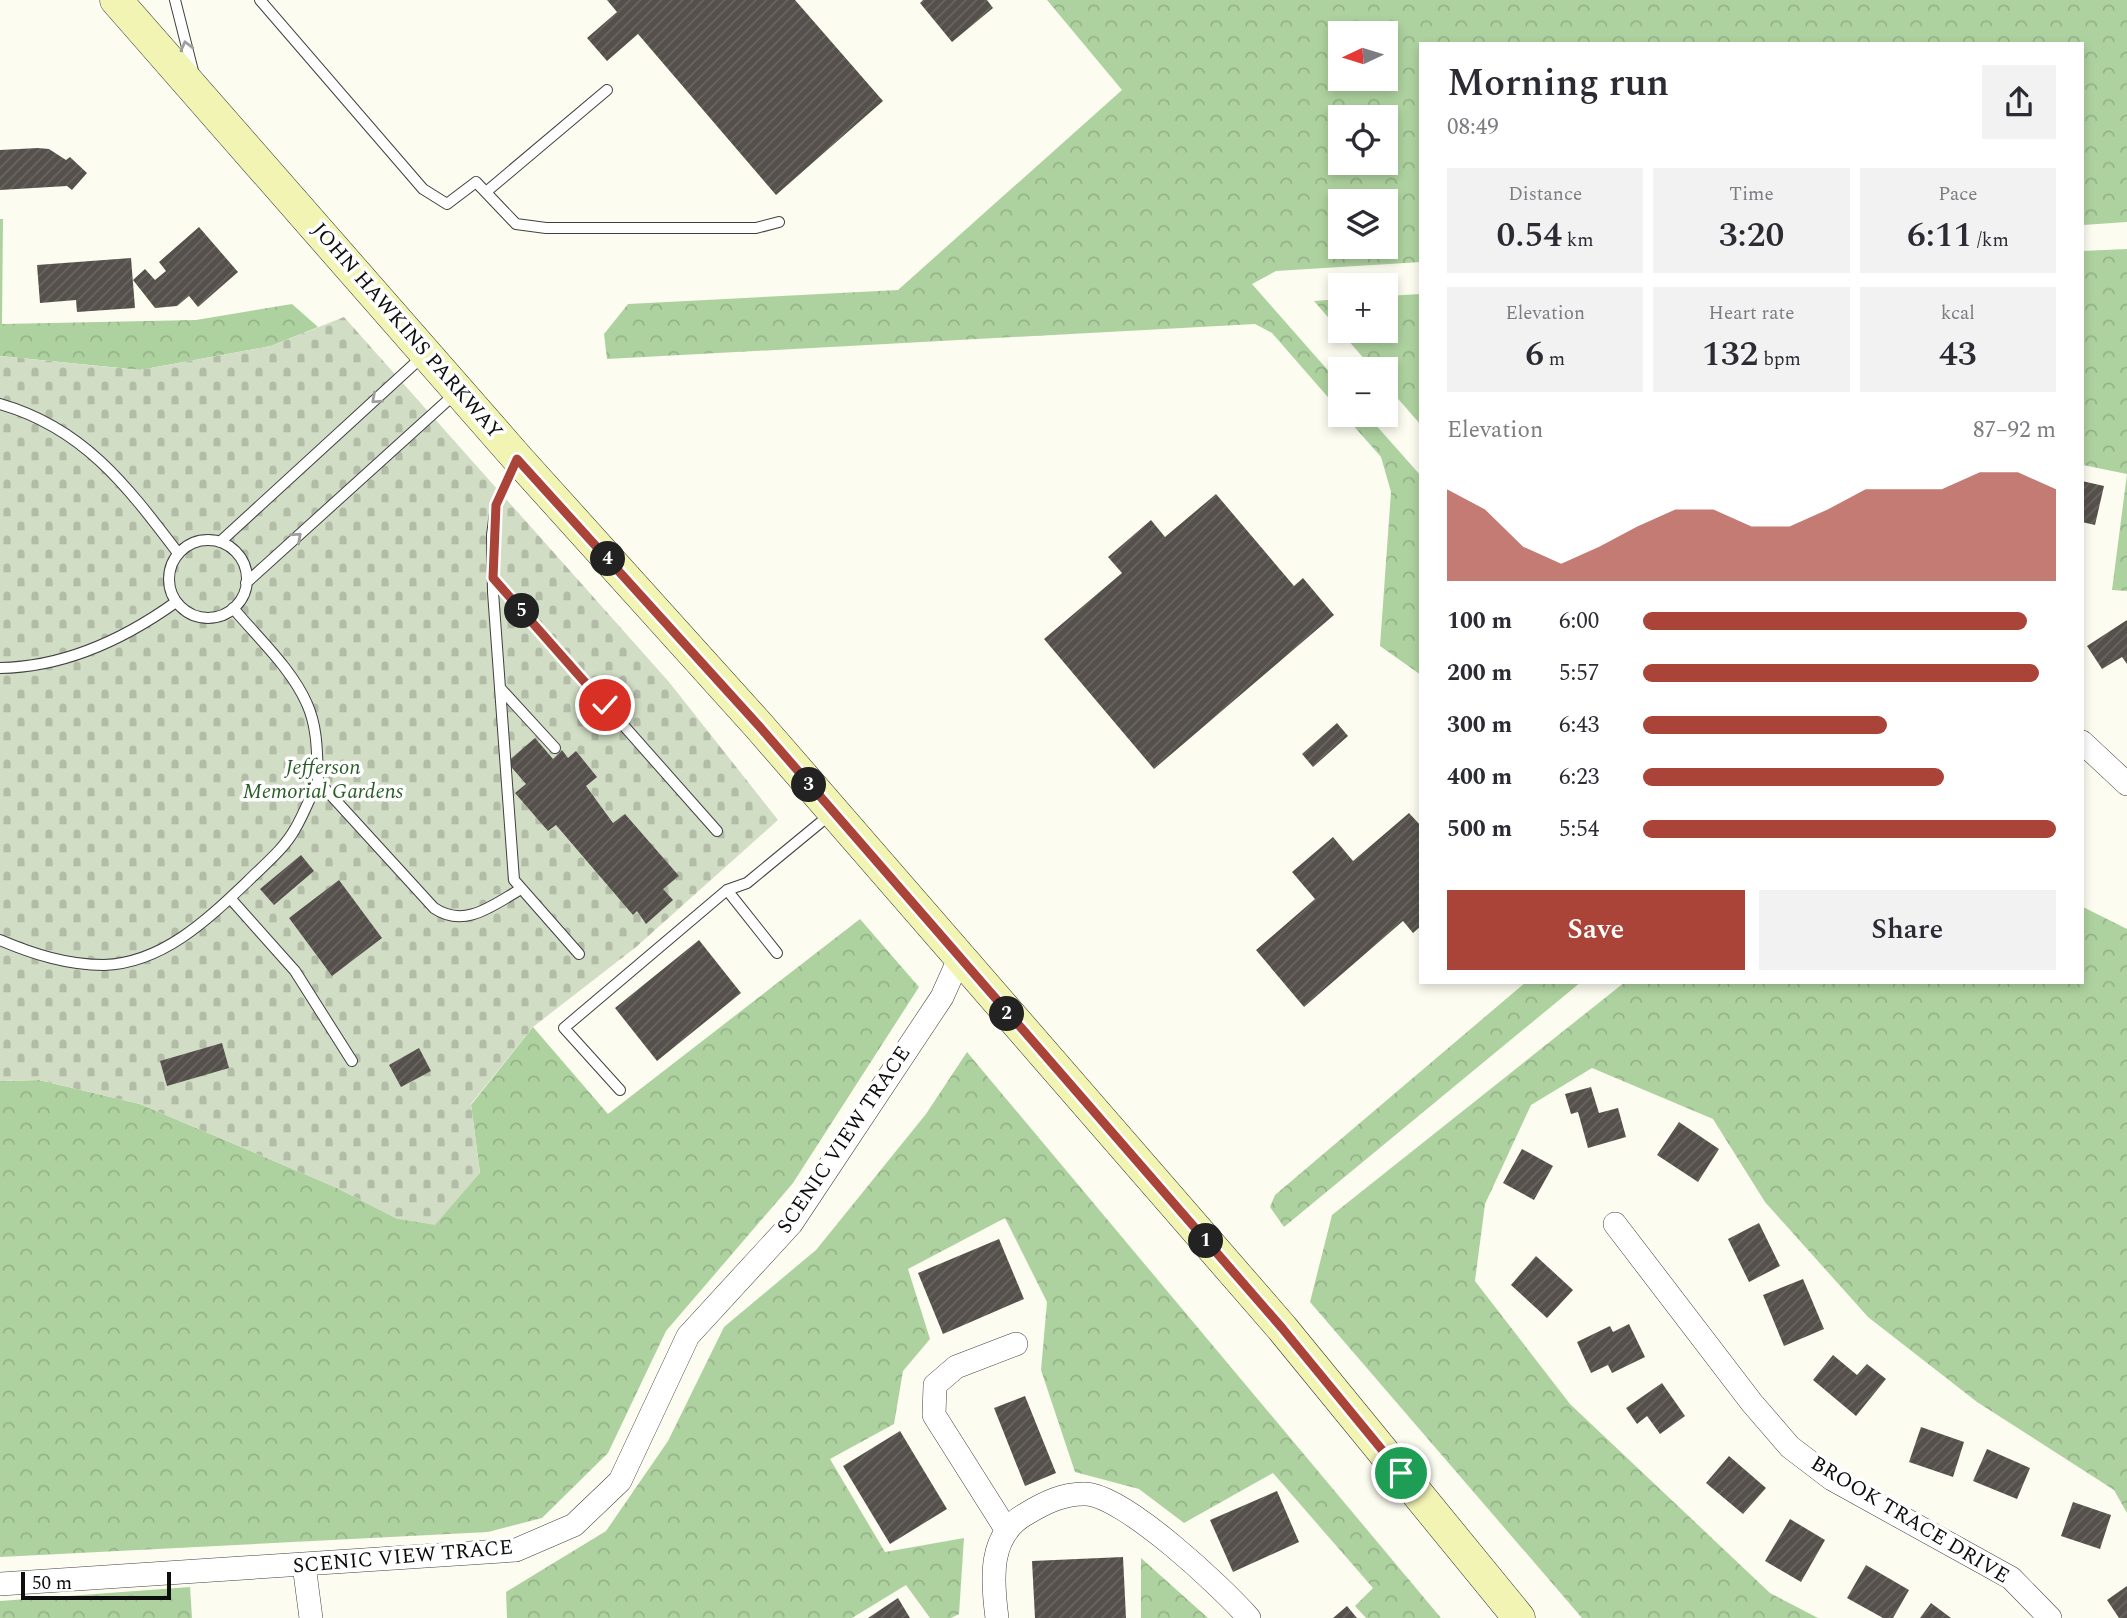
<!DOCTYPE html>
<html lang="en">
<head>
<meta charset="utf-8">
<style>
  body { margin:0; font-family:Spectral,serif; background:#f2f2f3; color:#2b2b33; height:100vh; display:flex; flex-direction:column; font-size:26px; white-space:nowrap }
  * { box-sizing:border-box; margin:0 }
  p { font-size:23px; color:#7c7c81 }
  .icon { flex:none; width:38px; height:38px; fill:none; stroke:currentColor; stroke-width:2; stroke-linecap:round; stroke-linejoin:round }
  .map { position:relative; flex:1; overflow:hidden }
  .details { position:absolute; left:1419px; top:42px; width:665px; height:942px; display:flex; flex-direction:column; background:#fff; border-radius:0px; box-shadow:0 4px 10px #0003 }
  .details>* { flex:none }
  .needle { width:46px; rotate:266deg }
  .controls { position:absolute; left:1328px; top:21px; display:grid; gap:14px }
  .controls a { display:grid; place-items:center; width:70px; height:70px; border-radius:0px; background:#fff; box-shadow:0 4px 10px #0003; font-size:35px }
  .scale { position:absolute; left:21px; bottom:18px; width:150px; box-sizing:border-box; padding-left:7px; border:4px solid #0e0e0e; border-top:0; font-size:19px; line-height:24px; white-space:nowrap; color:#0e0e0e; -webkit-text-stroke:5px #fff; paint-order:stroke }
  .pin { position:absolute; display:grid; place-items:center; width:60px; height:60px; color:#fff; margin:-30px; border:4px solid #fff; border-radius:50%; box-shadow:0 2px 7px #0007 }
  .km { position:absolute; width:35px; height:35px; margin:-18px; border-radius:50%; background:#222; color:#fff; font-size:19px; line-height:35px; text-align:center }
  .round { display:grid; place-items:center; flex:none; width:74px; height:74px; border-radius:0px; background:#f2f2f3 }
  .overview { display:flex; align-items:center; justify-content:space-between; height:119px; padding:0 28px }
  h1 { font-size:38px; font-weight:600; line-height:52px }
  .stats { display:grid; grid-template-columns:repeat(3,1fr); gap:10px; height:119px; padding:7px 28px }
  .stats div { display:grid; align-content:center; border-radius:0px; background:#f2f2f3; text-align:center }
  .stats b { font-size:35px; font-weight:600 }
  .stats small { font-size:19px; font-weight:400 }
  .stats p { font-size:19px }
  .chart { height:196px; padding:14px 28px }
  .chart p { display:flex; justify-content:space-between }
  .chart svg { width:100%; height:126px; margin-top:7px; fill:#ab4438; opacity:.7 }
  .primary-button { display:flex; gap:14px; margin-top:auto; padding:14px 28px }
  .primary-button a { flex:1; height:80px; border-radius:0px; background:#ab4438; color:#fff; font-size:28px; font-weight:600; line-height:80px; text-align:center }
  .primary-button a+a { background:#f2f2f3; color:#2b2b33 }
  ul { padding:0 28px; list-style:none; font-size:23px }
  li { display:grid; grid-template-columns:112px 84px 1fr; align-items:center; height:52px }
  li i { height:18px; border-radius:9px; background:#ab4438 }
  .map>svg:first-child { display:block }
  .forest { fill:url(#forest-crowns); fill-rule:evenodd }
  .cemetery { fill:url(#cemetery-stones) }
  .building { fill:url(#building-hatch) }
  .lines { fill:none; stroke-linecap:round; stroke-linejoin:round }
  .service-casing { stroke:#414141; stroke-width:12 }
  .minor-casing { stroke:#414141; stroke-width:24 }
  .secondary-casing { stroke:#303030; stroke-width:33 }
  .service { stroke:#fff; stroke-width:10 }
  .minor { stroke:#fff; stroke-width:23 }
  .secondary { stroke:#f2f4b4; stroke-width:32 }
  .oneway { stroke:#9f9f9f }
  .route-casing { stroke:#fff; stroke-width:14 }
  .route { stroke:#ab4438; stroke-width:9 }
  .labels { text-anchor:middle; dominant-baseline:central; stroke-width:7; stroke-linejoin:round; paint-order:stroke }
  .street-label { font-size:21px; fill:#0e0e0e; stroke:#fff }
  .park-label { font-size:21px; font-style:italic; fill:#295d26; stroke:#fff }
</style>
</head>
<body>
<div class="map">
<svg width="2127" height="1618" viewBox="0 0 2127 1618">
  <defs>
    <pattern id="forest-crowns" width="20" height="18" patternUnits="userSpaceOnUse" patternTransform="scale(1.75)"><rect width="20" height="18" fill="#aed29f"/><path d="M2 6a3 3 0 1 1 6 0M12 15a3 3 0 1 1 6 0" fill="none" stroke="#94b388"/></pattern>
    <pattern id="cemetery-stones" width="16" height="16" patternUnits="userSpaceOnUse" patternTransform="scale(1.75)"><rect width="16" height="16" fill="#d1ddc4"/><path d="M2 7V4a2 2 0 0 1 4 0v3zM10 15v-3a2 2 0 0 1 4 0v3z" fill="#b2bca7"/></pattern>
    <pattern id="building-hatch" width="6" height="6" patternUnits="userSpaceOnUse" patternTransform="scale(1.75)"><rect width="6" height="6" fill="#55504b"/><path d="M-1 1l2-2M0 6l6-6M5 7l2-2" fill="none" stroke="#696561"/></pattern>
  </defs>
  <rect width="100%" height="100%" fill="#fdfcf0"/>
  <!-- forest -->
  <path class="forest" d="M1047,0H2127V222L2083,225L2082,44H1421V262L1276,271L1252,284L1340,384V411L1272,333L1255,324L607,359L604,334L628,304L898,290L1122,90ZM1386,33V79H1340V33ZM1386,117V163H1340V117ZM1386,201V247H1340V201Z
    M0,219H3L2,324L196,320L292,304L318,327L271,346L140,370L0,356Z
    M2127,249V474L2083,465L2082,251Z
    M1421,294V425L1386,385V369H1373L1314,301L1340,299V331H1386V296Z
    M1344,415H1367L1421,476V675L1380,646L1391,492L1381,457Z
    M2127,474V591L2112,590Z
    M2083,907L2127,929V1513L2114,1490L1977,1402L1868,1317L1765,1202L1713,1119L1592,1068L1531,1105L1485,1204L1475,1281L1570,1404L1770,1593L1818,1618H1582L1310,1302L1332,1215L1625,982H2082Z
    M860,919L919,987L793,1183L666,1331L608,1453L542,1518L488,1532L0,1557V1081L39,1080L140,1104L335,1187L398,1219L480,1173L471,1105L533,1027L608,1114Z
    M1526,982H1581L1284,1227L1270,1207L1275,1195Z
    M967,1052L1441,1618H1366L1355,1606L1373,1588L1273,1473L1184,1523L1139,1489L1075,1472L1041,1370L1047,1302L1005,1218L908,1269L930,1339L903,1371L894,1424L830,1459L885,1552L964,1538L959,1614L951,1618H930L906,1585L852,1618H507L506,1592L606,1531L668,1441L724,1327L816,1250L926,1114Z
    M1141,1558L1208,1618H1141Z
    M190,1587L192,1618H0V1601Z"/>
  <!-- cemetery -->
  <path class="cemetery" d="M344,317L669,682L778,820L636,947L533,1027L471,1104L480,1173L435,1225L398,1219L335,1187L140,1104L39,1080L0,1081V356L140,370L271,346Z"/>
  <!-- building -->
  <path class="building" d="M607,0H795L883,101L776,195L638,34L607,61L587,38L617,12Z
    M923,0H987L993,8L952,42L920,3Z
    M38,148L49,149L66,160L70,157L87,173L72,190L67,186L0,190V150Z
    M199,227L238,272L198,307L189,296L177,306L155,308L133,280L145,269L155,280L166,271L159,262Z
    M131,258L135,308L77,312L76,300L40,303L37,265Z
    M2082,481L2104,486L2095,525L2082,522Z
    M1216,494L1294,586L1303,578L1334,615L1154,769L1044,639L1122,573L1108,557L1151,520L1165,537Z
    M2127,620V664L2122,657L2102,669L2087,646Z
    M1337,723L1348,736L1313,767L1302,754Z
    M535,738L553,759L562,750L568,758L576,751L597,777L586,786L613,823L625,814L679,876L663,889L673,900L646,924L637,911L633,915L556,825L548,831L515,793L526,784L507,762Z
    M1409,813L1421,826V926L1413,933L1403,921L1304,1007L1256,950L1315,899L1292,872L1333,837L1353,861Z
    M301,855L314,871L274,905L260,889Z
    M339,880L382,938L332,976L289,918Z
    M699,940L741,993L657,1061L615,1008Z
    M222,1043L229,1068L167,1086L160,1061Z
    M419,1048L431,1071L401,1087L389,1065Z
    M1591,1087L1599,1113L1618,1108L1626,1137L1588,1148L1578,1112L1571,1114L1565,1094Z
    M1679,1122L1719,1149L1698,1182L1657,1155Z
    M1522,1149L1553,1166L1534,1200L1503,1183Z
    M1759,1223L1780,1266L1749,1282L1728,1239Z
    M999,1239L1024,1299L943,1334L918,1273Z
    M1536,1256L1573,1290L1547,1318L1511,1285Z
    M1803,1279L1824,1329L1784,1346L1763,1295Z
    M1629,1324L1645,1357L1612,1373L1608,1365L1591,1373L1577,1342L1610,1326L1613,1332Z
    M1833,1355L1857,1375L1867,1364L1886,1379L1856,1416L1813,1380Z
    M1662,1383L1685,1416L1660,1434L1647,1416L1637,1424L1626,1408Z
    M1025,1396L1056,1473L1025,1486L994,1408Z
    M1921,1427L1964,1442L1953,1477L1909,1462Z
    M900,1431L947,1509L890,1544L843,1466Z
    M1987,1449L2030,1468L2017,1499L1973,1481Z
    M1729,1456L1766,1488L1743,1514L1706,1483Z
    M1277,1491L1299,1542L1233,1572L1210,1520Z
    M2073,1502L2111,1515L2100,1549L2061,1536Z
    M1790,1519L1825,1540L1801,1582L1765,1561Z
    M1123,1557L1126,1618H1035L1032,1561Z
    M1866,1565L1909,1590L1893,1618H1883L1847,1598Z
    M2127,1586V1618H2119L2107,1600Z
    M898,1598L910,1618H868Z
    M1931,1603L1951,1618H1920Z
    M1347,1606L1357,1618H1333Z"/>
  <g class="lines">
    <!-- service casing -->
    <g class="service-casing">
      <path id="service" d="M175,0L194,75
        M260,0L423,189L447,204L476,182L516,224L546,228H756L779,222
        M486,192L607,90
        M0,404C84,428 127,486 178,553
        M516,462L496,505L492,535L493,592L514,880L579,954
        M169 579a39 39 0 1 1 78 0a39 39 0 1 1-78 0Z
        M220,542L424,355
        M493,578L717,831
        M246,583L457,392
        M233,608C258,638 292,669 307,704C318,728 317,756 318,781
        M0,668C65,667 123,640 176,602
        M500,688L555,748
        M727,890L777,953
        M230,898L295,971L352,1061
        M0,940C33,954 67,965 104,965C163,963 208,919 248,881C264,865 284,849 295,829C304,814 310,797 318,781L434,908C465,929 493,905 521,889
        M620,1090L564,1028L727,890L747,883L832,813"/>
    </g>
    <!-- minor casing -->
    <g class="minor-casing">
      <path id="minor" d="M2082,742L2127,784
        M1615,1224L1752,1403L1790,1447L1832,1479L2011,1578L2050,1618
        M1006,1529L934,1415L935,1385L956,1367L1016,1344
        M304,1565L311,1618
        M0,1584L516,1550L574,1525L620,1481L688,1336L791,1224L942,997L959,959
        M997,1618C992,1580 988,1535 1026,1514C1044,1503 1064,1493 1086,1494C1125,1496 1222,1587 1249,1618"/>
    </g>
    <!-- secondary casing -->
    <g class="secondary-casing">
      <path id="secondary" d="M116,0L518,459L759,726L1282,1328L1519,1618"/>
    </g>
    <!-- service -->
    <use href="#service" class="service"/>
    <!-- minor -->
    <use href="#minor" class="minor"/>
    <!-- secondary -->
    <use href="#secondary" class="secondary"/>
  </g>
  <!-- one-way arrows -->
  <defs><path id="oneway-chevron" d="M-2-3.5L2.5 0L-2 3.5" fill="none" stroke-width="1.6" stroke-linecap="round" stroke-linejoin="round" transform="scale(1.75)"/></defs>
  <g class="oneway">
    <use href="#oneway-chevron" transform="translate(186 46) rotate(-104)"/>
    <use href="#oneway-chevron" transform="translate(376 399) rotate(138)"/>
    <use href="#oneway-chevron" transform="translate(297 537) rotate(-42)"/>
  </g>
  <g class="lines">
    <!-- route casing -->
    <g class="route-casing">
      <path id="route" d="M605,705L493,578L496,505L517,459L759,726L1282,1328L1401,1473"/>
    </g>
    <!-- route -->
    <use href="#route" class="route"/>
  </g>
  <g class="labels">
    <!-- street labels -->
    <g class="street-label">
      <text transform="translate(407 331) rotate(49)">JOHN HAWKINS PARKWAY</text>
      <text transform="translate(844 1140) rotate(-56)">SCENIC VIEW TRACE</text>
      <text transform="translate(1910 1520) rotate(31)">BROOK TRACE DRIVE</text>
      <text transform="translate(403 1557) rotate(-5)">SCENIC VIEW TRACE</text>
    </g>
    <!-- park labels -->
    <g class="park-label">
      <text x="323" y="768">Jefferson<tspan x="323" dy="24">Memorial Gardens</tspan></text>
    </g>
  </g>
</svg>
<div class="controls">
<a><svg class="needle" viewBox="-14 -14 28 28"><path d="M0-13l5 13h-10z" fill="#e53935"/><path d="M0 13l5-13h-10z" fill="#7c7c81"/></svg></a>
<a><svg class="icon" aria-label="locate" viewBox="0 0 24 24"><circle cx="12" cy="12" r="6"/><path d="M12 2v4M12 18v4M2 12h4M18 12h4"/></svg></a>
<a><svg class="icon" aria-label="layers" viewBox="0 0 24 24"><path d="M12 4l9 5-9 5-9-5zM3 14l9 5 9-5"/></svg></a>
<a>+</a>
<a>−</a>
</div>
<div class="scale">50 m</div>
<div class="pin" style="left:1401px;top:1473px;background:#1e9e55"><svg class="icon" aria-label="arrive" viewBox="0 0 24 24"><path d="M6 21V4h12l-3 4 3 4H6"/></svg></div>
<div class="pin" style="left:605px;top:705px;background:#d93025"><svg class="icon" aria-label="check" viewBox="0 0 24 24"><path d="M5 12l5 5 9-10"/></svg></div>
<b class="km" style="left:1206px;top:1241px">1</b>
<b class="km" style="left:1007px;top:1014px">2</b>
<b class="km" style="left:809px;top:785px">3</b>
<b class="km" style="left:608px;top:559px">4</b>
<b class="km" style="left:522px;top:611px">5</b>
<section class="details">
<div class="overview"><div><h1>Morning run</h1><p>08:49</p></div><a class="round"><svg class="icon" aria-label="share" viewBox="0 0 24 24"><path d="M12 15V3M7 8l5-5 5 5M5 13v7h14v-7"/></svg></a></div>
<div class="stats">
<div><p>Distance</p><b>0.54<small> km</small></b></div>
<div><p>Time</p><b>3:20</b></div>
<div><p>Pace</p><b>6:11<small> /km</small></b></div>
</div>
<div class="stats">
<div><p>Elevation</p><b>6<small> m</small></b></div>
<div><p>Heart rate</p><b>132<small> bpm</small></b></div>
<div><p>kcal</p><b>43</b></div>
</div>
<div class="chart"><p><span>Elevation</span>87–92 m</p>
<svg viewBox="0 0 160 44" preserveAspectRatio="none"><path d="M0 44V12L10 19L20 32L30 38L40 32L50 25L60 19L70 19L80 25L90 25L100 19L110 12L120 12L130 12L140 6L150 6L160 12V44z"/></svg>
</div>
<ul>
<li><b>100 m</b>6:00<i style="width:93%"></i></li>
<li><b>200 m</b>5:57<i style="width:96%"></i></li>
<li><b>300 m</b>6:43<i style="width:59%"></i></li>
<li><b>400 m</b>6:23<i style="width:73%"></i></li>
<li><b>500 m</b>5:54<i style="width:100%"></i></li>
</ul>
<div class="primary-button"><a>Save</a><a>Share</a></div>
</section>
</div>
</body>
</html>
